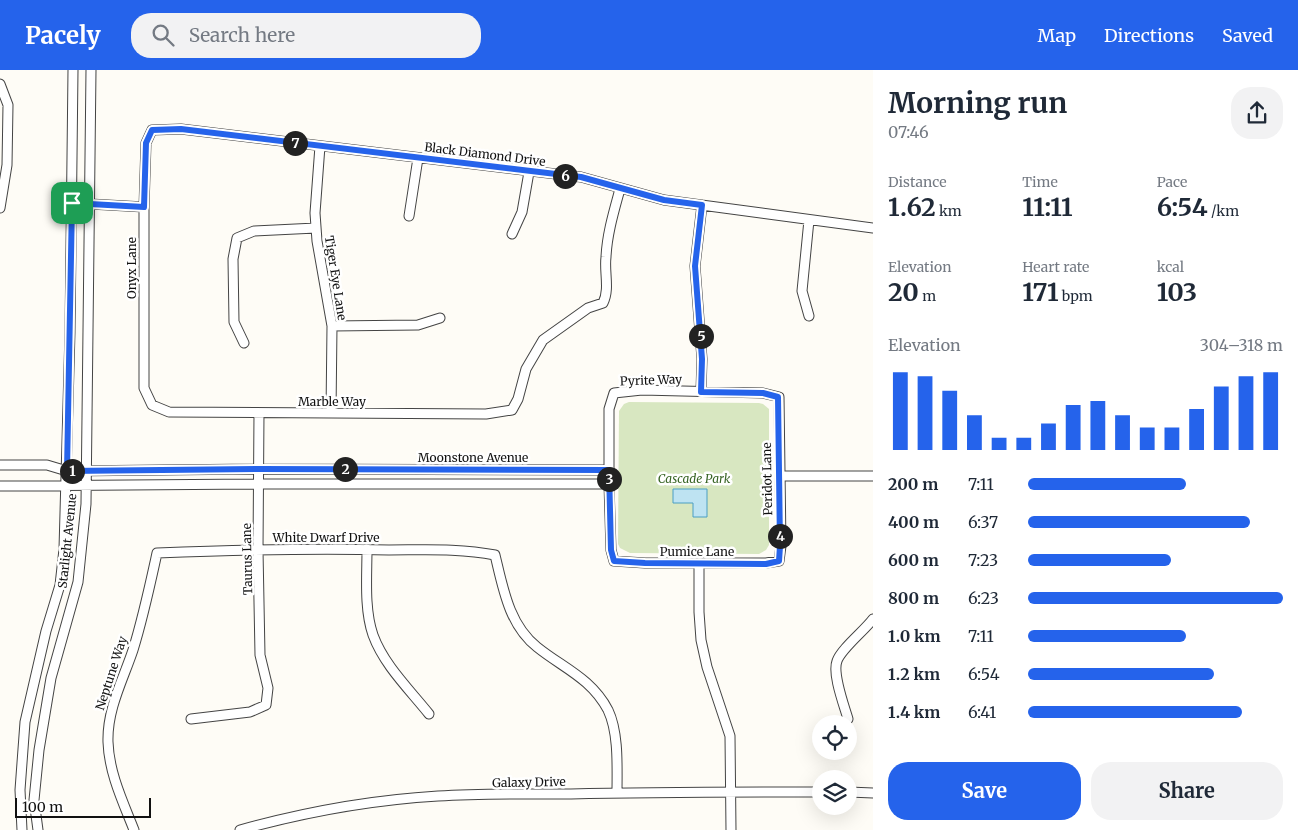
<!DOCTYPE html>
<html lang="en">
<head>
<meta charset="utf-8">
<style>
  body { margin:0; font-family:Merriweather,serif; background:#f2f2f3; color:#1f2937; height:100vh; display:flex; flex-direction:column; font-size:19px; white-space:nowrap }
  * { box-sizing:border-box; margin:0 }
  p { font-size:16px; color:#747a83 }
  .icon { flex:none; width:28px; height:28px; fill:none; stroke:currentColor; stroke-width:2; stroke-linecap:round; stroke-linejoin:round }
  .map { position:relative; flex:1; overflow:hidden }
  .details { display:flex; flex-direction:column; background:#fff; width:425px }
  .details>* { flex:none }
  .fabs { position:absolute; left:812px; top:645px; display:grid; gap:10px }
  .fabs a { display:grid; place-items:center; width:45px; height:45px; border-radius:50%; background:#fff; box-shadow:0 5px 20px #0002; font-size:25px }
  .scale { position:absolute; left:15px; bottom:12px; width:136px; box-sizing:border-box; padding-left:5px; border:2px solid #111; border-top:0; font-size:14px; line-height:18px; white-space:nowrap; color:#111; -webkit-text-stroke:4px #fff; paint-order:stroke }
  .pin { position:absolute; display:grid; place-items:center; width:42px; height:42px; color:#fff; margin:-21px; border-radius:10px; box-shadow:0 2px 8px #0006 }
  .km { position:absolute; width:25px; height:25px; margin:-12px; border-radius:50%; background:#222; color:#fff; font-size:14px; line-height:25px; text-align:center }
  .round { display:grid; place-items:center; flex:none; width:52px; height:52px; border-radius:20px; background:#f2f2f3 }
  .overview { display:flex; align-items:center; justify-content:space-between; height:85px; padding:0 15px }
  h1 { font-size:28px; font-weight:700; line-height:38px }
  .figures { display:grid; grid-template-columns:repeat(3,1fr); gap:8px; height:85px; padding:5px 15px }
  .figures div { display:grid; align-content:center }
  .figures b { font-size:25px; font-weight:700 }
  .figures small { font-size:14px; font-weight:400 }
  .figures p { font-size:14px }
  .chart { height:140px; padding:10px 15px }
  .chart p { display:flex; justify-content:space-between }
  .chart svg { width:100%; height:90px; margin-top:5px; stroke:#2563eb; stroke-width:6 }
  .cta { display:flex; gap:10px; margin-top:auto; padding:10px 15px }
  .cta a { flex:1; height:58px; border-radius:20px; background:#2563eb; color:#fff; font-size:20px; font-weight:700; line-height:58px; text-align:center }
  .cta a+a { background:#f2f2f3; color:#1f2937 }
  ul { padding:0 15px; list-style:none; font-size:16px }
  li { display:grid; grid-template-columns:80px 60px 1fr; align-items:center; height:38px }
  li i { height:12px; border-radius:6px; background:#2563eb }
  header { display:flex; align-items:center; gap:30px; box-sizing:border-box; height:70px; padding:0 25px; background:#2563eb; color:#fff }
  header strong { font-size:24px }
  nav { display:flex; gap:28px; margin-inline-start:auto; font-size:18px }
  .search { width:350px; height:45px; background:#f2f2f3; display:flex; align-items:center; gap:12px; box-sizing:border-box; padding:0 18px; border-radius:20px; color:#747a83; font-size:19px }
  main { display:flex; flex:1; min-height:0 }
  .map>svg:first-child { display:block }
  .green { fill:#d8e7c1 }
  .water { fill:#bee3f2; stroke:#4b9ec3 }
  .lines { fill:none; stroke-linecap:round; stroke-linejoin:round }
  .minor-casing { stroke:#444; stroke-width:11 }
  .minor { stroke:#fff; stroke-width:9 }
  .route-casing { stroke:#fff; stroke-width:10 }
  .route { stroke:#2563eb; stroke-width:6 }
  .labels { text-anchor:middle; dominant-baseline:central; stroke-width:5; stroke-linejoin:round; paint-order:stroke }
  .street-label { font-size:12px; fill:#111; stroke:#fff }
  .park-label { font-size:12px; font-style:italic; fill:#386525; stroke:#fff }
</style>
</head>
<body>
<header>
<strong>Pacely</strong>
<div class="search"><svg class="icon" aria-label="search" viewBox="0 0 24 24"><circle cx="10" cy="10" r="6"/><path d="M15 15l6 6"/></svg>Search here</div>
<nav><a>Map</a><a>Directions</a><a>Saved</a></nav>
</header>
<main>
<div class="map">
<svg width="873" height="760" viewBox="0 0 873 760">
  <rect width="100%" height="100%" fill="#fefcf6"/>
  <!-- green -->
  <path class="green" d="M629,332L759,333L763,334L769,339V475L766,480L759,484L630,483L620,478L618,474L619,341L624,334Z"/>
  <!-- water -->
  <path class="water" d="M673,419H707V447H693V433H673Z"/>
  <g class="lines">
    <!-- minor casing -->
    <g class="minor-casing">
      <path id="minor" d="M0,14L8,35L7,95L0,138
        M320,76L315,143L317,171L332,256L331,343
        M620,119C614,141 607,164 606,187C604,202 610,219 603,233L588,238L543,270L526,299L518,329L512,340L486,344L169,342L152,335L144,318V137L146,73L152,60L181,59L581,107L664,130L873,158
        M72,133L144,137
        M409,146L418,88
        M809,150L802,221L809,246
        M512,164L522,142L529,102
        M332,256L418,255L440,248
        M244,273L234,252L233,189L237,168L254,161L316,158
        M642,320L763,323L779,327L781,476L779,491L766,493H645L614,491L611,480L609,414V339L614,323Z
        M701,321L702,289L695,196L702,135
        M0,395H47L67,401L259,399L609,400
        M780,406H873
        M0,416L259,414H609
        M367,479C367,506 364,539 373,565C384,595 409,619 429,644
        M699,493V542L701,570L707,597L730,666L731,760
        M191,649L250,642L266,635L268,618L260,585L258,480L259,343
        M848,649C844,635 832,604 837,591C841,579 864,561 873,549
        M849,722L873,723
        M22,760L20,720L25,652L46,561L60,515L64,479L70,262L73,0
        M38,760L34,730L39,680L51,608L78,512L86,434L91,0
        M134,760C123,732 109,703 108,672C107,639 123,610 133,580C143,548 150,515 157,483C234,480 312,478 389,480C424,480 460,478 495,485C503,518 509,555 537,577C563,598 591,608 608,640C619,663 617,698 617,723
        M240,760C305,742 371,730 438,726C482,723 527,724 571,724C654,722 738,722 821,722"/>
    </g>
    <!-- minor -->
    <use href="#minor" class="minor"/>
  </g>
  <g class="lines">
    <!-- route casing -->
    <g class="route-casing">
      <path id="route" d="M181,59L581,107L664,130L702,135L695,196L702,289L701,322L763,323L778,327L780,476L779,491L766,494L645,493L614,491L611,480L609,400L259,399L67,401L72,133L144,137L146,73L152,60Z"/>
    </g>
    <!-- route -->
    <use href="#route" class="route"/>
  </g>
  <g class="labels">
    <!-- street labels -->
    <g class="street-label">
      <text transform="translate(485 84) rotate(7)">Black Diamond Drive</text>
      <text transform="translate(131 198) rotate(-90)">Onyx Lane</text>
      <text transform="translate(336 208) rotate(81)">Tiger Eye Lane</text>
      <text transform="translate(651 310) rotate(-2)">Pyrite Way</text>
      <text x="332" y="331">Marble Way</text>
      <text x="473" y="387">Moonstone Avenue</text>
      <text transform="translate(767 409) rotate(-91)">Peridot Lane</text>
      <text x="326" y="467">White Dwarf Drive</text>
      <text transform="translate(67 471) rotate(-84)">Starlight Avenue</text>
      <text x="697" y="481">Pumice Lane</text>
      <text transform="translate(247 489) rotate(-91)">Taurus Lane</text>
      <text transform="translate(111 603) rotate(-72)">Neptune Way</text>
      <text transform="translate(529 712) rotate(-1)">Galaxy Drive</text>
    </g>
    <!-- park labels -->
    <g class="park-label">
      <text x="694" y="408">Cascade Park</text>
    </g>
  </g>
</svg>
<div class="fabs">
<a><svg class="icon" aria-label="locate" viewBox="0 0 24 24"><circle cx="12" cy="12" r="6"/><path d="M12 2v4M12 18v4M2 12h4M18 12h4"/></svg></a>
<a><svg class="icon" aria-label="layers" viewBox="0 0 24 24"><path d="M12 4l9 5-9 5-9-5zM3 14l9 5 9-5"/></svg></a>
</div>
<div class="scale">100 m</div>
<div class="pin" style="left:72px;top:133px;background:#1e9e55"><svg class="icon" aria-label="arrive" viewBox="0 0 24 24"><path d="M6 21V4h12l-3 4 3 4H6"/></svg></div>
<b class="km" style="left:72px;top:401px">1</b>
<b class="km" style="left:345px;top:399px">2</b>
<b class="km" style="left:609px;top:409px">3</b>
<b class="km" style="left:780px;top:466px">4</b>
<b class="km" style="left:701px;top:266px">5</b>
<b class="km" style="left:565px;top:106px">6</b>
<b class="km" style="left:295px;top:73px">7</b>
</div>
<section class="details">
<div class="overview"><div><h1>Morning run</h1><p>07:46</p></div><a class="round"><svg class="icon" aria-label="share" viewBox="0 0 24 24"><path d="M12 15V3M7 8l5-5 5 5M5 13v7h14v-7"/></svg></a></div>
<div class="figures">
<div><p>Distance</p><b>1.62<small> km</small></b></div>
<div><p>Time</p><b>11:11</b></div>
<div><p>Pace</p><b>6:54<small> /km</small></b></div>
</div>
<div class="figures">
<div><p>Elevation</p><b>20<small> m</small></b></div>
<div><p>Heart rate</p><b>171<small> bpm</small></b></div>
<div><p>kcal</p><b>103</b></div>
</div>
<div class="chart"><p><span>Elevation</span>304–318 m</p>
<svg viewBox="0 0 160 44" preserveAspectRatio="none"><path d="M5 44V6M15 44V8M25 44V15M35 44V27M45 44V38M55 44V38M65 44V31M75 44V22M85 44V20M95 44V27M105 44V33M115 44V33M125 44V24M135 44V13M145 44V8M155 44V6"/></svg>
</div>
<ul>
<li><b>200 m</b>7:11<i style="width:62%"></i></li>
<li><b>400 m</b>6:37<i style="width:87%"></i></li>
<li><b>600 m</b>7:23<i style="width:56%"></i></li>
<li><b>800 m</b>6:23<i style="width:100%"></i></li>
<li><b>1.0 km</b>7:11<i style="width:62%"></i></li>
<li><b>1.2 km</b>6:54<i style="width:73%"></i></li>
<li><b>1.4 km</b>6:41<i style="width:84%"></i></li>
</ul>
<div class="cta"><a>Save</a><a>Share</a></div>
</section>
</main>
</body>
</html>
